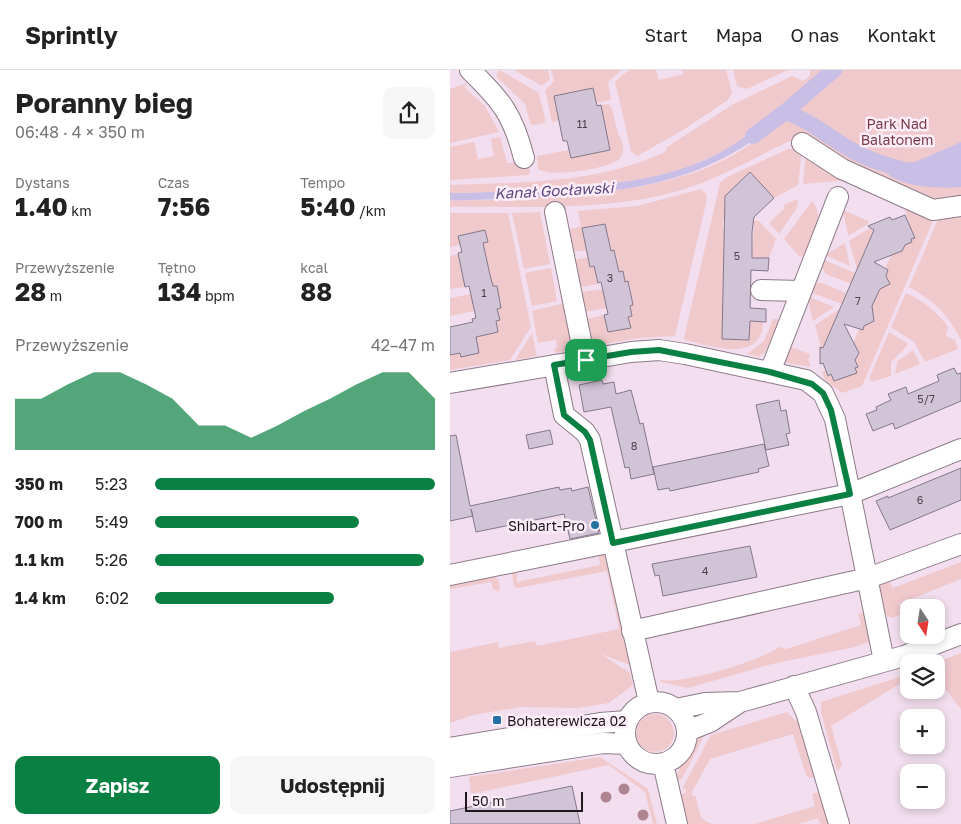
<!DOCTYPE html>
<html lang="pl">
<head>
<meta charset="utf-8">
<style>
  body { margin:0; font-family:"Golos Text",sans-serif; background:#f6f6f6; color:#222; height:100vh; display:flex; flex-direction:column; font-size:19px; white-space:nowrap }
  * { box-sizing:border-box; margin:0 }
  p { font-size:16px; color:#767676 }
  .icon { flex:none; width:28px; height:28px; fill:none; stroke:currentColor; stroke-width:2; stroke-linecap:round; stroke-linejoin:round }
  .map { position:relative; flex:1; overflow:hidden }
  .sheet { display:flex; flex-direction:column; background:#fff; width:450px }
  .sheet>* { flex:none }
  .needle { width:32px; rotate:168deg }
  .controls { position:absolute; left:450px; top:529px; display:grid; gap:10px }
  .controls a { display:grid; place-items:center; width:45px; height:45px; border-radius:10px; background:#fff; box-shadow:0 2px 8px #0003; font-size:25px }
  .scale { position:absolute; left:15px; bottom:12px; width:118px; box-sizing:border-box; padding-left:5px; border:2px solid #1f181d; border-top:0; font-size:14px; line-height:18px; white-space:nowrap; color:#1f181d; -webkit-text-stroke:4px #fdedf9; paint-order:stroke }
  .pin { position:absolute; display:grid; place-items:center; width:42px; height:42px; color:#fff; margin:-21px; border-radius:10px; box-shadow:0 2px 8px #0006 }
  .round { display:grid; place-items:center; flex:none; width:52px; height:52px; border-radius:10px; background:#f6f6f6 }
  .overview { display:flex; align-items:center; justify-content:space-between; height:85px; padding:0 15px }
  h1 { font-size:28px; font-weight:700; line-height:38px }
  .figures { display:grid; grid-template-columns:repeat(3,1fr); gap:8px; height:85px; padding:5px 15px }
  .figures div { display:grid; align-content:center }
  .figures b { font-size:25px; font-weight:700 }
  .figures small { font-size:14px; font-weight:400 }
  .figures p { font-size:14px }
  .chart { height:140px; padding:10px 15px }
  .chart p { display:flex; justify-content:space-between }
  .chart svg { width:100%; height:90px; margin-top:5px; fill:#0b8043; opacity:.7 }
  .cta { display:flex; gap:10px; margin-top:auto; padding:10px 15px }
  .cta a { flex:1; height:58px; border-radius:10px; background:#0b8043; color:#fff; font-size:20px; font-weight:700; line-height:58px; text-align:center }
  .cta a+a { background:#f6f6f6; color:#222 }
  ul { padding:0 15px; list-style:none; font-size:16px }
  li { display:grid; grid-template-columns:80px 60px 1fr; align-items:center; height:38px }
  li i { height:12px; border-radius:6px; background:#0b8043 }
  header { display:flex; align-items:center; gap:30px; box-sizing:border-box; height:70px; padding:0 25px; background:#fff; border-bottom:1px solid #e0e0e0 }
  header strong { font-size:24px }
  nav { display:flex; gap:28px; margin-inline-start:auto; font-size:18px }
  main { display:flex; flex:1; min-height:0 }
  .map>svg:first-child { display:block }
  .green { fill:#f0c9cd }
  .water { fill:#c8bee6 }
  .lines { fill:none; stroke-linecap:round; stroke-linejoin:round }
  .canal { stroke:#c8bee6; stroke-width:16 }
  .building { fill:#d1c4d7; stroke:#84788a }
  .minor-casing { stroke:#8d7b89; stroke-width:22 }
  .minor { stroke:#fff; stroke-width:20 }
  .tree { fill:#b08592 }
  .route-casing { stroke:#fff; stroke-width:10 }
  .route { stroke:#0b8043; stroke-width:6 }
  .poi-dot { fill:#2573a5; stroke:#fdedf9; stroke-width:2 }
  .labels { text-anchor:middle; dominant-baseline:central; stroke-width:5; stroke-linejoin:round; paint-order:stroke }
  .number-label { font-size:11px; fill:#4c434c }
  .park-label { font-size:14px; fill:#7a3d47; stroke:#fdedf9 }
  .poi-label { font-size:14px; fill:#1f181d; stroke:#fdedf9; text-anchor:end }
  .water-label { font-size:15px; font-style:italic; fill:#5b4a7f; stroke:#fdedf9 }
</style>
</head>
<body>
<header>
<strong>Sprintly</strong>
<nav><a>Start</a><a>Mapa</a><a>O nas</a><a>Kontakt</a></nav>
</header>
<main>
<section class="sheet">
<div class="overview"><div><h1>Poranny bieg</h1><p>06:48 · 4 × 350 m</p></div><a class="round"><svg class="icon" aria-label="share" viewBox="0 0 24 24"><path d="M12 15V3M7 8l5-5 5 5M5 13v7h14v-7"/></svg></a></div>
<div class="figures">
<div><p>Dystans</p><b>1.40<small> km</small></b></div>
<div><p>Czas</p><b>7:56</b></div>
<div><p>Tempo</p><b>5:40<small> /km</small></b></div>
</div>
<div class="figures">
<div><p>Przewyższenie</p><b>28<small> m</small></b></div>
<div><p>Tętno</p><b>134<small> bpm</small></b></div>
<div><p>kcal</p><b>88</b></div>
</div>
<div class="chart"><p><span>Przewyższenie</span>42–47 m</p>
<svg viewBox="0 0 160 44" preserveAspectRatio="none"><path d="M0 44V19L10 19L20 12L30 6L40 6L50 12L60 19L70 32L80 32L90 38L100 32L110 25L120 19L130 12L140 6L150 6L160 19V44z"/></svg>
</div>
<ul>
<li><b>350 m</b>5:23<i style="width:100%"></i></li>
<li><b>700 m</b>5:49<i style="width:73%"></i></li>
<li><b>1.1 km</b>5:26<i style="width:96%"></i></li>
<li><b>1.4 km</b>6:02<i style="width:64%"></i></li>
</ul>
<div class="cta"><a>Zapisz</a><a>Udostępnij</a></div>
</section>
<div class="map">
<svg width="511" height="754" viewBox="0 0 511 754">
  <rect width="100%" height="100%" fill="#f2deee"/>
  <!-- green -->
  <path class="green" d="M50,0L89,23L96,53L81,55L75,34L46,6Z
    M64,0H98L100,9L92,16Z
    M101,0H172L158,12L161,30L147,33L143,18L104,26L109,50L102,52L95,20L104,11Z
    M179,0H206L209,10L233,4L232,0H276L282,22L278,30L233,60L187,86L181,81L165,11Z
    M283,0H338L297,19L287,16Z
    M360,0H511V270C499,245 483,230 459,217L489,147L398,110L353,114L356,81L352,79L348,115L324,128L317,121L315,122L300,102L275,126L274,134H277L276,150H273V159L275,160L272,269L299,270L300,251L313,252C312,294 260,276 235,270L234,268L270,113L275,108L338,79L351,78L342,70C307,86 271,108 234,119C162,142 76,136 0,137V130C28,131 56,129 84,127C163,123 264,115 323,55L316,50C306,58 296,66 286,73C230,111 157,115 91,119C61,121 30,123 0,123V115C75,112 146,114 215,82L217,77L282,35L342,6L353,11L360,6Z
    M17,13L14,17L35,36L49,62L0,73V19Z
    M159,34C164,40 164,51 167,60C169,67 176,76 172,85C168,99 99,108 88,99L87,86L119,80L121,88L160,80L151,35Z
    M50,67L57,93L79,92L80,103L78,105L0,110V77L24,72L28,89L44,86L41,69Z
    M251,119L256,124L257,129L225,266L189,268L142,276L137,249L154,245L158,262L180,258L178,247L182,246L180,235H183L179,212H175L173,201L169,202L165,181H161L155,154L133,158L137,181H121L117,160L131,156L128,141L187,136Z
    M348,129L347,138L329,164L319,153L335,138L333,135Z
    M362,131C377,148 362,168 355,185L350,187L334,169Z
    M452,131L481,147L482,153L412,316L392,323L375,310L372,302L376,300L378,306L381,304L384,311L406,302L405,298L408,297L405,287L409,283L401,278L409,259L413,260L422,237L419,235L425,222L428,223L432,215L435,217L439,212L435,208L438,200L435,199L443,180L452,181V176L462,172L461,169L464,168Z
    M393,140L418,151V154L398,166Z
    M90,142L100,194L74,199L62,143Z
    M0,143H58L81,257L60,290L0,300V285L26,267L48,262L46,251L50,250L47,239L51,238L47,216L43,217L40,205L37,206L33,173L38,172L35,160L9,166L10,175L0,177Z
    M304,151H309L326,169L319,188H302Z
    M420,158L424,160L407,199L399,171Z
    M395,173L400,196L375,185Z
    M8,184L15,217L0,219V186Z
    M138,187L140,197L144,196L148,214L131,217L125,190Z
    M374,190L405,203L401,214L376,204L372,198Z
    M101,198L107,231L82,236L75,203Z
    M367,213H372L396,223L392,234L360,222L363,215Z
    M153,219L157,238L135,242L132,222Z
    M456,223C474,231 487,242 498,257L496,266L505,270L508,279L475,292L464,272L441,257Z
    M21,224L24,241L0,246V228Z
    M357,226L384,237L363,251Z
    M115,233L124,279L105,283L104,279L107,278L106,270L88,273L82,241Z
    M388,240L389,241L373,278L371,277L365,255Z
    M323,249H328V253L316,281L309,287L297,284L314,271Z
    M439,262L457,273V276L441,292V306L422,312L419,308Z
    M82,263L87,286L65,290Z
    M338,276L360,284L358,289L361,297L337,293L335,289Z
    M463,280L470,294L445,304L447,292Z
    M148,481L158,486L182,589L180,595L151,584L180,603L183,615L159,633L128,638L71,637L23,645L0,653V582L48,572L49,578L85,571L87,576L169,559L157,501L68,518L64,517L62,502L67,500V512L150,495Z
    M511,492V509L449,534L453,543L442,548L434,544L427,521L431,513L439,511L443,518Z
    M39,504L48,509L50,519L48,522L43,519L41,512L0,519V511Z
    M412,543L418,545L423,571L400,578L322,594L238,618L211,612L210,610C236,614 308,591 330,577L336,579L411,555L408,544Z
    M511,583V639L492,615L486,612V593Z
    M459,604V615L456,611L451,613L381,656L392,695L387,701L371,642V632Z
    M337,642L346,651L351,649L366,705L365,707L359,708L356,705L343,664L260,689L242,722L243,726H246C248,739 249,753 265,754H238L231,724L236,723L235,718L232,719L261,665Z
    M186 663a19 19 0 1 1 38 0a19 19 0 1 1-38 0Z
    M256,662L232,709L226,710C230,694 242,672 256,662Z
    M150,687L198,719L207,754H203L195,722L159,695L21,724L19,707Z
    M368,722L383,754H370L368,748L349,754H304L365,736L362,724Z"/>
  <!-- water -->
  <path class="water" d="M316,50L323,56C249,114 179,122 88,127C59,128 29,131 0,130V123C30,123 61,121 91,119C157,115 229,111 286,73C296,66 306,57 316,50Z
    M511,72V117C490,119 440,118 430,94L465,92Z"/>
  <g class="lines">
    <!-- canal -->
    <path class="canal" d="M335,42C362,51 383,71 407,83C422,91 436,95 452,99
      M303,66L335,42L384,0"/>
  </g>
  <!-- building -->
  <path class="building" d="M143,18L147,36L151,35L160,80L121,88L117,71H113L104,26Z
    M300,102L324,128L304,147L302,162V188H319L318,201L301,200L300,238L316,239V252L300,251L299,270L272,269L275,126Z
    M455,145L465,168L461,169L462,172L455,175L452,181L424,192L438,200L436,206L440,214L430,219L422,236L424,251L414,256L413,260L394,254L409,283L405,290L408,297L405,298L407,303L384,311L381,304L378,306L373,293L370,294V277L373,278L424,160L418,156L440,147L442,150Z
    M155,154L161,181L164,180L169,202L173,201L175,212L178,211L183,235L180,236L182,246L178,247L181,258L158,262L154,245L158,244L151,212L148,213L144,196L140,197L132,158Z
    M35,160L38,172L33,173L40,205L43,216H47L51,238L47,239L50,250L46,251L48,262L26,267L29,283L11,287L10,283L0,285V257L23,252L22,249L26,248L19,216L15,217L8,183L12,182L8,166Z
    M504,298L507,304L511,303V331L445,359L443,353L423,361L416,344L427,340L426,337L441,330L438,324L456,317L458,324L489,311L487,305Z
    M152,310L153,314L164,312L166,324L181,320L190,354L193,353L204,404L181,409L179,397L175,398L161,337L134,342L129,315Z
    M329,330L331,341L336,340L340,363L336,364L339,375L316,380L306,335Z
    M100,360L103,374L79,379L76,365Z
    M6,365L20,436L109,417L110,420L121,418L122,421L138,417L149,463L120,469L114,444L26,462L21,439L23,446L0,451V366Z
    M314,374L319,396L308,399L309,402L220,421L219,418L208,420L203,397Z
    M511,398V430L440,460L426,431L438,426V428Z
    M300,476L307,507L213,526L209,505L205,506L202,494Z
    M122,716L130,754H0V741Z"/>
  <g class="lines">
    <!-- minor casing -->
    <g class="minor-casing">
      <path id="minor" d="M20,0C52,31 63,45 74,88
        M352,73L392,99L483,140L511,136
        M105,142L135,290
        M311,220L350,221
        M104,295L114,345L135,362L140,370L199,632
        M320,302L388,127
        M0,313L181,282L209,280L235,284L356,310L373,323L385,349L434,591
        M0,505L400,424L511,379
        M182,561L418,508L511,474
        M344,616L356,642L389,754
        M175 663a31 31 0 1 1 62 0a31 31 0 1 1-62 0Z
        M226,639L255,633L290,632L454,586L511,564
        M237,661L260,652L290,632
        M0,678L150,653L177,651
        M213,693L227,754
        M0,697L153,673L176,674"/>
    </g>
    <!-- minor -->
    <use href="#minor" class="minor"/>
  </g>
  <!-- trees -->
  <g class="tree">
    <circle cx="174" cy="719" r="5.5"/>
    <circle cx="156" cy="727" r="5.5"/>
    <circle cx="193" cy="745" r="5.5"/>
  </g>
  <g class="lines">
    <!-- route casing -->
    <g class="route-casing">
      <path id="route" d="M209,280L320,302L362,314L373,323L381,340L400,424L163,473L140,370L135,362L114,345L104,295L181,282Z"/>
    </g>
    <!-- route -->
    <use href="#route" class="route"/>
  </g>
  <!-- markers -->
  <g class="poi-dot">
    <circle cx="145" cy="455" r="5"/>
    <rect x="42" y="645" width="10" height="10" rx="2.5"/>
  </g>
  <g class="labels">
    <!-- number labels -->
    <g class="number-label">
      <text x="132" y="53">11</text>
      <text x="287" y="185">5</text>
      <text x="160" y="207">3</text>
      <text x="34" y="222">1</text>
      <text x="408" y="230">7</text>
      <text x="476" y="328">5/7</text>
      <text x="184" y="375">8</text>
      <text x="470" y="429">6</text>
      <text x="255" y="500">4</text>
    </g>
    <!-- park labels -->
    <g class="park-label">
      <text x="447" y="53">Park Nad<tspan x="447" dy="16">Balatonem</tspan></text>
    </g>
    <!-- poi labels -->
    <g class="poi-label">
      <text x="135" y="455">Shibart-Pro</text>
      <text x="57" y="650" text-anchor="start">Bohaterewicza 02</text>
    </g>
    <!-- water labels -->
    <g class="water-label">
      <text transform="translate(104 120) rotate(-3)">Kanał Gocławski</text>
    </g>
  </g>
</svg>
<div class="controls">
<a><svg class="needle" viewBox="-14 -14 28 28"><path d="M0-13l5 13h-10z" fill="#e53935"/><path d="M0 13l5-13h-10z" fill="#767676"/></svg></a>
<a><svg class="icon" aria-label="layers" viewBox="0 0 24 24"><path d="M12 4l9 5-9 5-9-5zM3 14l9 5 9-5"/></svg></a>
<a>+</a>
<a>−</a>
</div>
<div class="scale">50 m</div>
<div class="pin" style="left:136px;top:290px;background:#1e9e55"><svg class="icon" aria-label="arrive" viewBox="0 0 24 24"><path d="M6 21V4h12l-3 4 3 4H6"/></svg></div>
</div>
</main>
</body>
</html>
